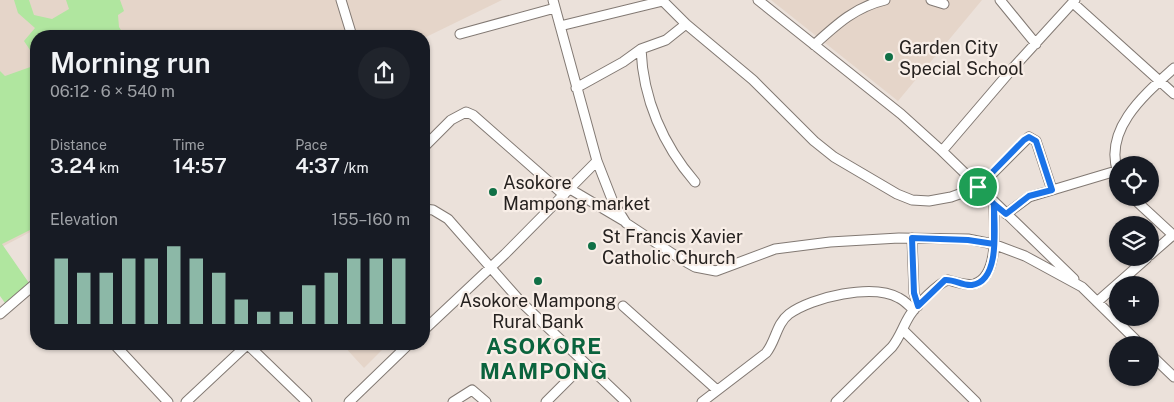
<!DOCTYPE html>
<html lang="en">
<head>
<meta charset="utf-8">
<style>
  body { margin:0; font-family:"Public Sans",sans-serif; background:#20242c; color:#f1f3f6; height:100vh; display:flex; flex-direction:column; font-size:19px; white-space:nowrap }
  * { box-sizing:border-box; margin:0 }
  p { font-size:16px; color:#9ea1a6 }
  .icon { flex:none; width:28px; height:28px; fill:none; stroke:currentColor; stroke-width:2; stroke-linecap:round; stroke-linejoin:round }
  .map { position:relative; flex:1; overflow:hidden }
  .details { position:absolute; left:30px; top:30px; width:400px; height:320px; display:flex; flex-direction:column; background:#171b24; border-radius:20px; box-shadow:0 1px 4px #0004 }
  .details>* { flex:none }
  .buttons { position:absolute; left:1109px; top:156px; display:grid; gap:10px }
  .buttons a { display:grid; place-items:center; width:50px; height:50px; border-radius:50%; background:#171b24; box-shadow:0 1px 4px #0004; font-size:25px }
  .pin { position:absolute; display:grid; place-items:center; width:42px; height:42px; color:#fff; margin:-21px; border:2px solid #fff; border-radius:50%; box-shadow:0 1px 5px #0007 }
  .round { display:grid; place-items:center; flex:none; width:52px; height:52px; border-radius:26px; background:#20242c }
  .head { display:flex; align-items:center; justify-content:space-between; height:85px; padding:0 20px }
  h1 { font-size:28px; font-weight:600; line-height:38px }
  .figures { display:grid; grid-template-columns:repeat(3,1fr); gap:8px; height:85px; padding:5px 20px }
  .figures div { display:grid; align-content:center }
  .figures b { font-size:21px; font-weight:600 }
  .figures small { font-size:14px; font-weight:400 }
  .figures p { font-size:14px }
  .chart { height:140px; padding:10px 20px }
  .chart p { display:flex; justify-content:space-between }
  .chart svg { width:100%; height:90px; margin-top:5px; stroke:#8cb8a7; stroke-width:6 }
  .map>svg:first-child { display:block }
  .built { fill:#e5d5c9 }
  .grass { fill:#b0e69f }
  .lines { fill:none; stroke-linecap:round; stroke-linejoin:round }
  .minor-casing { stroke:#827973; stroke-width:11 }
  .minor { stroke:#fff; stroke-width:9 }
  .route-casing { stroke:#fff; stroke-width:10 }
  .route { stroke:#1a73e8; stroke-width:6 }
  .poi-dot { fill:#107046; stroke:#f8eee7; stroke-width:2 }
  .labels { text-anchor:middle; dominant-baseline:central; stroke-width:4.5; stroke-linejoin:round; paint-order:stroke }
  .poi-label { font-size:18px; fill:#25211f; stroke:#f8eee7; text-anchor:start }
  .district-label { font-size:22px; font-weight:bold; letter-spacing:1px; fill:#0a633d; stroke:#f8eee7 }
</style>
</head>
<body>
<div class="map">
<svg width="1174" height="402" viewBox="0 0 1174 402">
  <rect width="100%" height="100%" fill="#ebe1da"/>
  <!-- built -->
  <path class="built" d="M0,0H502L424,38V36H36V229L0,248Z
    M771,0H982L898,101Z
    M342,344H388L364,368Z"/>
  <!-- grass -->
  <path class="grass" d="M14,0H29L34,15L52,19L69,9L66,0H120L124,11L118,15L119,27L125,36H36V59L24,41L35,28L18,13Z
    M36,65V227L2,244L29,283L5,303L0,296V71L5,76Z"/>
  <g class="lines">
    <!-- minor casing -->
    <g class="minor-casing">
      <path id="minor" d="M341,0L352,36
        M553,0L597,161L613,202L626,223L679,258L695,267L716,271L775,249L830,242L899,238L968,239L993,244L1025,256L1082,287L1141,345
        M662,0L686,24L753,80L814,141L834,157L897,194L912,200L929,201L951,197L979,187L1029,137L1036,141L1052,190
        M758,0L901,114L942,151L1074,279
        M931,0L944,4
        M1000,0L1036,44
        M1073,3L1174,94
        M560,26L663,1
        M460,34L555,8
        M814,45C836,25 855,7 885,0
        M641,49C643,99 663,145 695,182
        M576,88L623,62L641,49L666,40L686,24
        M424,147L451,120L466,112L473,115L564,195
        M942,151L1013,68L1075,0
        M1118,173C1103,129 1145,94 1174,68
        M570,189L624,221
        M1133,198L1174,236
        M424,209L433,210L448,219L521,302L626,402
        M1006,214L1029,197L1116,171
        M912,238L914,293L918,306
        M1150,255L1173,235
        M1097,302L1147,258
        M623,306L717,390
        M0,314L36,283
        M424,330L505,254L597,161
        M903,330L976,402
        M114,344L168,402
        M247,344L307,402
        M1150,354L1174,377
        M186,402L248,344
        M349,402L409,344
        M453,402L472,390L486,402
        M546,402L585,363
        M702,402L766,353C776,341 776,324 789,314C812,297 873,283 899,298C905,301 909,306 914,310
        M836,402L892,347C900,337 903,326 910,315C916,306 938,283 948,280C956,282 965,286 974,284C1000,277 994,225 994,204"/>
    </g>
    <!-- minor -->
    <use href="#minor" class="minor"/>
  </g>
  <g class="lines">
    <!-- route casing -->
    <g class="route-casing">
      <path id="route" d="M978,187L994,204V244L968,240L912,238L914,293L918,306L945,280C954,279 962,286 972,285C1001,281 994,225 994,204L1006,214L1029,196L1052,190L1036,141L1029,137L1024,140L978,187"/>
    </g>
    <!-- route -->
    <use href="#route" class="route"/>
  </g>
  <!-- markers -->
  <g class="poi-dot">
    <circle cx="889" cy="57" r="5"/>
    <circle cx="493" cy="192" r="5"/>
    <circle cx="592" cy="246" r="5"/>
    <circle cx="538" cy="281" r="5"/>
  </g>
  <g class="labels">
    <!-- poi labels -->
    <g class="poi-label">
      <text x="899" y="47">Garden City<tspan x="899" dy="21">Special School</tspan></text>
      <text x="503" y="182">Asokore<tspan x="503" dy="21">Mampong market</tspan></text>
      <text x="602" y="236">St Francis Xavier<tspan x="602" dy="21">Catholic Church</tspan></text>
      <text x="538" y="300" text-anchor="middle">Asokore Mampong<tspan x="538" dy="21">Rural Bank</tspan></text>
    </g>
    <!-- district labels -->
    <g class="district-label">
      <text x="544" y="346">ASOKORE<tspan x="544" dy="25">MAMPONG</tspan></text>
    </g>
  </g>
</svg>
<div class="buttons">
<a><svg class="icon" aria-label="locate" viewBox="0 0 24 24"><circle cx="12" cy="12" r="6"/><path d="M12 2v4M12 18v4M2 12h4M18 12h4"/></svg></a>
<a><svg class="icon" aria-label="layers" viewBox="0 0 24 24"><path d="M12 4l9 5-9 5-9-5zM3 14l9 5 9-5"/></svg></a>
<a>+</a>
<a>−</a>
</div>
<div class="pin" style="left:978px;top:187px;background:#1e9e55"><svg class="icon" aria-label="arrive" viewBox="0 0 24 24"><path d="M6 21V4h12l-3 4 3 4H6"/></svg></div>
<section class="details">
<div class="head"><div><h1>Morning run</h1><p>06:12 · 6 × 540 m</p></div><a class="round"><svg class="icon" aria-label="share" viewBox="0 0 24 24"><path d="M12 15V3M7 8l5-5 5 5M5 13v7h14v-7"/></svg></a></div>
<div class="figures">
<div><p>Distance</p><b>3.24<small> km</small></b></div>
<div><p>Time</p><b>14:57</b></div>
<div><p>Pace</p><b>4:37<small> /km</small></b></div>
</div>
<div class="chart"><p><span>Elevation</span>155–160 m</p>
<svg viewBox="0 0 160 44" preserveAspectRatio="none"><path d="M5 44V12M15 44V19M25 44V19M35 44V12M45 44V12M55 44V6M65 44V12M75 44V19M85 44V32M95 44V38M105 44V38M115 44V25M125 44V19M135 44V12M145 44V12M155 44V12"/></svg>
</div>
</section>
</div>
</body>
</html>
